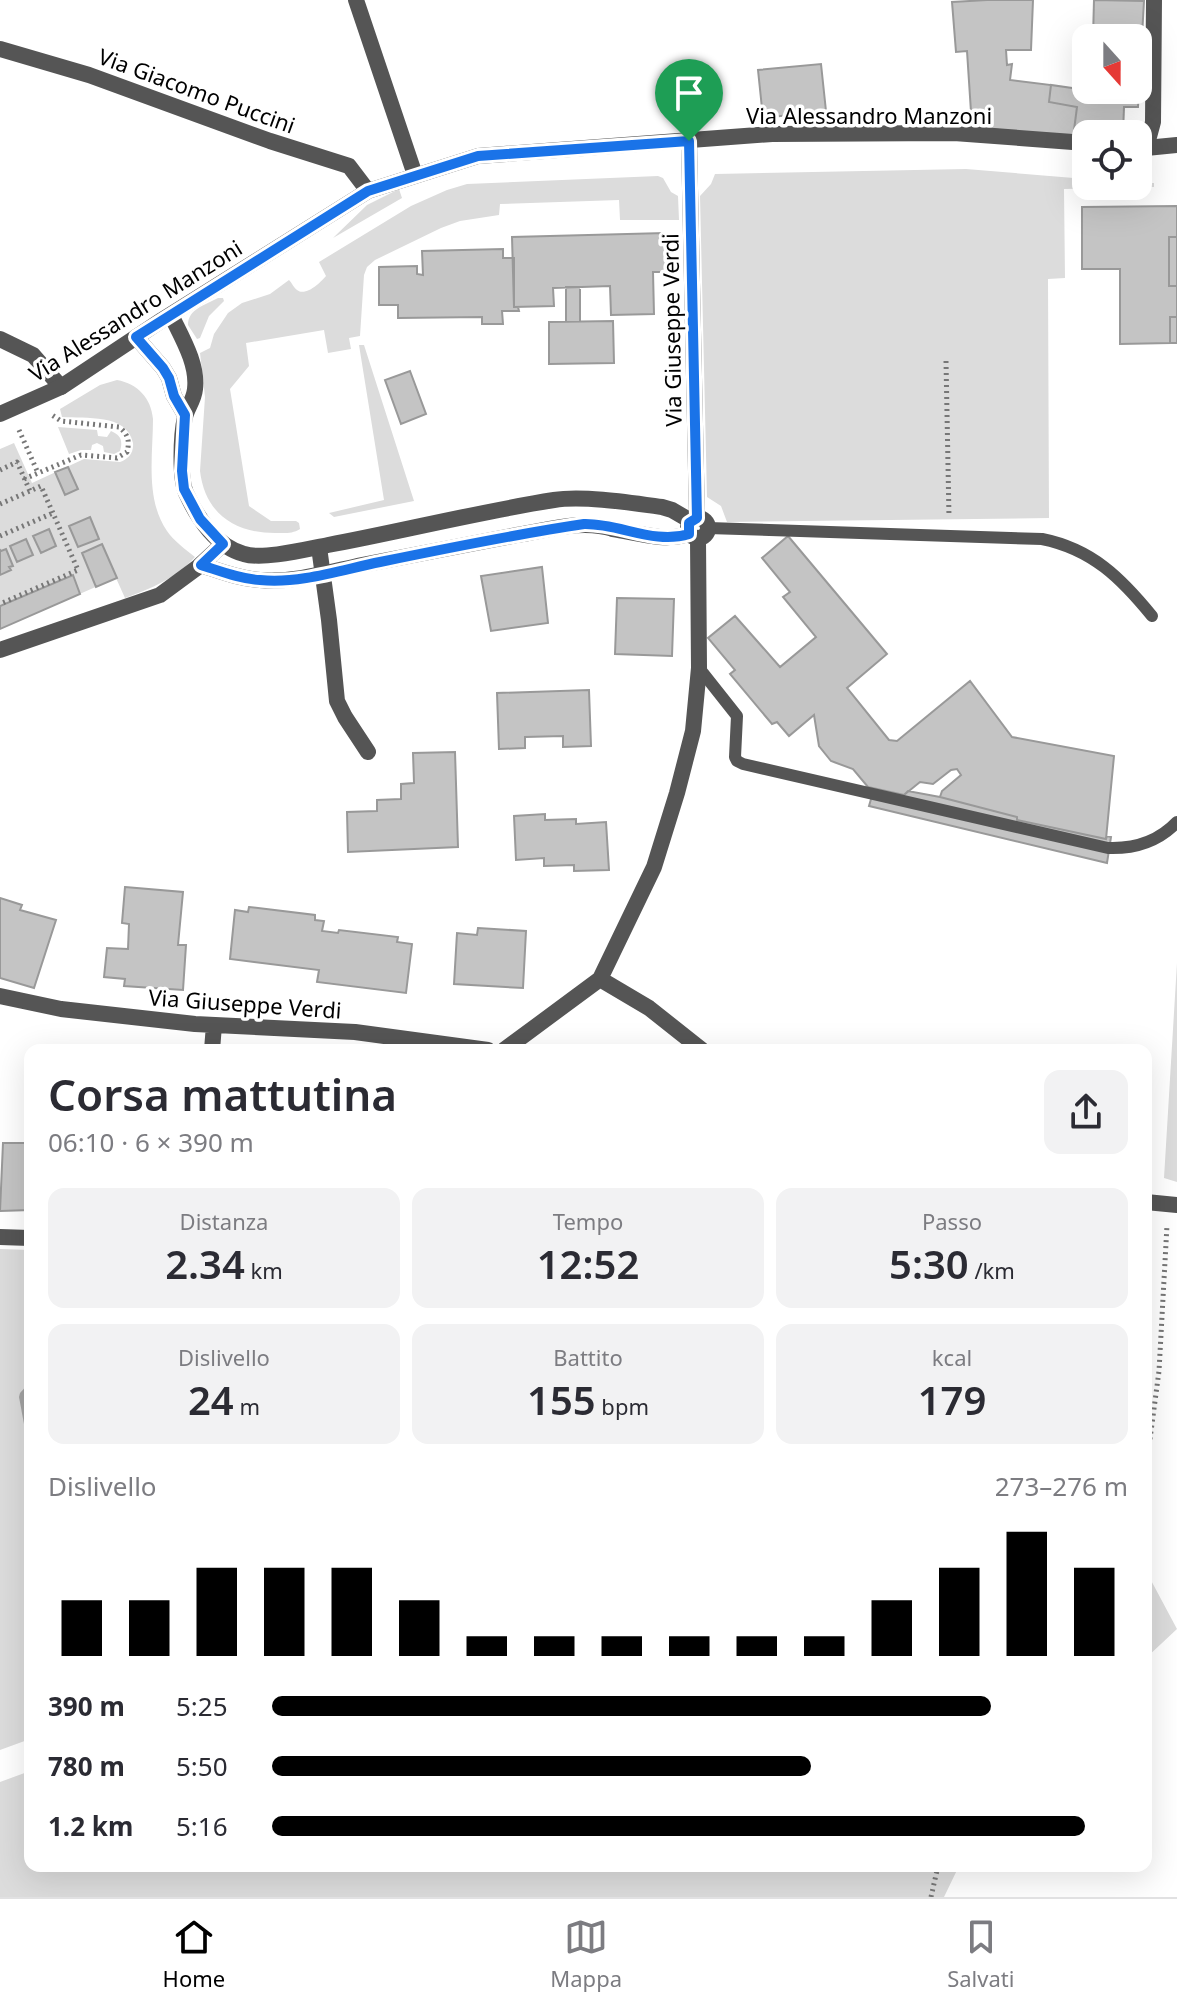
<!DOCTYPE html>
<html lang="it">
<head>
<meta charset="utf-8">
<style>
  body { margin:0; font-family:"Noto Sans",sans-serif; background:#f2f2f3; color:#2b2b33; height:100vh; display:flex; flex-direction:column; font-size:30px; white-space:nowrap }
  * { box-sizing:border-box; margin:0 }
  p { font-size:26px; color:#7c7c81 }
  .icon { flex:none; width:44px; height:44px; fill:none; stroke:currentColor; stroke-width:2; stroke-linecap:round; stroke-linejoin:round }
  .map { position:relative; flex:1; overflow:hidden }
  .panel { position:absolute; left:24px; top:1044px; width:1128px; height:828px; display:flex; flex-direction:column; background:#fff; border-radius:16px; box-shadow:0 8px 32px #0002 }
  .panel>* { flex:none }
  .needle { width:52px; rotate:159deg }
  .controls { position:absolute; left:1072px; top:24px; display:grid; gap:16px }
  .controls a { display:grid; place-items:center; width:80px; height:80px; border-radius:16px; background:#fff; box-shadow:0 8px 32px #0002; font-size:40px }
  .pin { position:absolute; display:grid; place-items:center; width:68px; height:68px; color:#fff; margin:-82px -34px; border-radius:50% 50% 50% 0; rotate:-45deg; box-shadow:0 0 8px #0007 }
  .pin .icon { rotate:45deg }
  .round { display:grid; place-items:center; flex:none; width:84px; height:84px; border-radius:16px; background:#f2f2f3 }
  .overview { display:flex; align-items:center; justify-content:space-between; height:136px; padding:0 24px }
  h1 { font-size:44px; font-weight:600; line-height:60px }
  .figures { display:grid; grid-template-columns:repeat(3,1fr); gap:12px; height:136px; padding:8px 24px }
  .figures div { display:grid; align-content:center; border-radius:16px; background:#f2f2f3; text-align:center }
  .figures b { font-size:40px; font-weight:600 }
  .figures small { font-size:22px; font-weight:400 }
  .figures p { font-size:22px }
  .chart { height:224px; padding:16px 24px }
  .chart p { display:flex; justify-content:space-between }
  .chart svg { width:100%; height:144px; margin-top:8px; stroke:#000; stroke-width:6 }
  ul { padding:0 24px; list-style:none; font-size:26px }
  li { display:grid; grid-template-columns:128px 96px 1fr; align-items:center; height:60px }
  li i { height:20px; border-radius:10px; background:#000 }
  .dock { display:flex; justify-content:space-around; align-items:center; height:112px; border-top:2px solid #e1e1e2; background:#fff; font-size:22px; color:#7c7c81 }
  .dock a { display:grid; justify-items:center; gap:4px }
  .dock .on { color:#000 }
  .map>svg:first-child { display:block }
  .green { fill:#dcdcdc }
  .water { fill:#a3a3a3 }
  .building { fill:#c4c4c4; stroke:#999; stroke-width:2 }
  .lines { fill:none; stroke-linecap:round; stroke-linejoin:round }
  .path { stroke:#777; stroke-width:5; stroke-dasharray:2 4; stroke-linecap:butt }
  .service { stroke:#555; stroke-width:12 }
  .pedestrian { stroke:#555; stroke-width:16 }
  .minor { stroke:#555; stroke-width:16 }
  .tertiary { stroke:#555; stroke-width:16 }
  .route-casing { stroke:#fff; stroke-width:16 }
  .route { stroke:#1a73e8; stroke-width:10 }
  .labels { text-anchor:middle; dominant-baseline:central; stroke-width:7; stroke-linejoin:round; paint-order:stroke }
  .street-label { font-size:22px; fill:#000; stroke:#fff }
</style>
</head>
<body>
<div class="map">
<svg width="1177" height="1897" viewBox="0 0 1177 1897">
  <rect width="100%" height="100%" fill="#fff"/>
  <!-- green -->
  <path class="green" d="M966,169L1086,179V186H1138V183H1154V187L1064,189L1065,278L1048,279L1049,518L727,522L721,506L707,497L700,196L711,184L715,174Z
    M658,176L663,178L671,192L678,196L679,220H620L619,200L500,204L499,215L460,221L441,228L375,260L367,267L364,275L360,336L349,338L351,349L328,353L324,330L246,343L249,366L230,389L249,506L271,521H296L299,523L300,529C292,534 285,533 275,533C234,533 205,513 200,471L205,397L200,353L210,348L214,334L228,313L242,303L270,294L289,280C292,283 294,288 297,290C306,297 321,282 326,276L319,262L411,206L447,190L467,184Z
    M399,189L402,198L333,238L367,205Z
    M218,298H223L224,301L209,316L200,338L197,339L188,325C188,309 205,305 218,298Z
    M359,345H364L414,501L334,517L329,513L384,500Z
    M117,380C138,384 151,398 153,419C153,455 145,499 167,531C174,541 185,549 195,557C175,579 152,588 125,598L116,578L0,629V449L14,443L32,483L84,459L120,462C128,459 134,453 133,443C127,413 85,419 62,417L60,409L100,385Z
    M58,427L97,430L98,436L107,437L111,431C121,435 123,441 120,451L114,454L104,452L103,446L97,443L92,445L91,450H81L69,454Z
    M1177,963V1182L1164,1178Z
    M0,1249L30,1250V1739L0,1750Z
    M1146,1571L1177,1629L1146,1658Z
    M30,1771V1866H959L944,1897H0V1782Z"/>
  <!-- water -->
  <path class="water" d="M30,1382V1428L24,1424L19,1397L20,1393Z"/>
  <!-- building -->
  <path class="building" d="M987,0H1033L1031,50H1006L1007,65L1012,64L1010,80L1051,85L1049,102L1077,107L1073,138L972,127L967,51L956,52L952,2Z
    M1094,0L1144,1L1138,107H1124L1123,134H1086V139L1073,138L1077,107L1049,102L1051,85L1086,90H1138V38H1093Z
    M821,64L826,111L763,118L758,70Z
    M1177,206V237H1169V286H1177V317H1170V343L1120,344V269H1082V207Z
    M665,233L667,272H653L654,314L611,315L610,286L553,288L554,306L514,307L512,237Z
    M1169,237H1177V286H1169Z
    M503,249V258H514V307H518L519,311H502L503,324H482V317L398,318V305H379V267L417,266V274L423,275L422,251Z
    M566,287H580V322H566Z
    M1170,317H1177V343H1170Z
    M613,321L614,363L549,364V322Z
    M410,371L426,414L401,424L385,380Z
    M68,467L78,489L65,495L55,472Z
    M90,517L99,539L78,547L69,526Z
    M49,529L56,546L41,553L33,536Z
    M788,536L887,654L847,688L889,740L897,741L970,681L1012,737L1114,756L1106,839L1017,820V817L940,797L942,791L961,775L957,769L951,770L933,784L920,782L904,795L868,787L853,769L831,761L819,746L814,715L789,736L777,722L772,724L730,674L735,670L708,638L735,616L780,667L816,637L783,597L790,592L762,558Z
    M26,539L33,555L17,562L10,546Z
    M102,544L117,578L96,587L82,553Z
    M6,549L13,566L9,567L11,570L0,575V550L1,551Z
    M542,567L548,623L491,631L481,576Z
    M73,575L80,594L0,629V606Z
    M617,598L674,599L672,656L615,654Z
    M589,690L591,746L563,747V736L525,737V748L499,749L497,693Z
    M455,752L458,847L348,852L347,812L377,811V800L401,799V784L414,783L413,753Z
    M874,789L904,795L908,791L940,797L1017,817V820L1106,839L1107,836L1111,837L1107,863L869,806Z
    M545,814V820L576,819V824L606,822L609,870L574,871V865L544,866V858L516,860L514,816Z
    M125,887L183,892L178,945H186L183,990L124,986L125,979L104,977L107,948L128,949L129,924L122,923Z
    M0,898L22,905L20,910L56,920L34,988L0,978Z
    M249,907L315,915V920L324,921L322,931L338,933L339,930L398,937L397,942L412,944L406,993L317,982L319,970L230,959L235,910L248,912Z
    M478,928L526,931L523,988L454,984L457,933L477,935Z
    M3,1143H30V1210L0,1211Z"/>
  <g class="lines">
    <!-- path -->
    <path class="path" d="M946,361L949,517
      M19,430L38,473
      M0,470L17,462L30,491L41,486L78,570L0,604
      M24,479L81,455L117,458L127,452C130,441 128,434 119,427L61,421L52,415
      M0,504L30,491
      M0,536L53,513
      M1146,1469L1159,1371L1167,1225
      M931,1897L938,1866"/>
    <!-- service -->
    <path class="service" d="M708,528L1042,539C1092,549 1121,578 1152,616
      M699,668L737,716L735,757L737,761L743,764L1108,848C1135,849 1158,842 1177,822"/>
    <!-- pedestrian -->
    <path class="pedestrian" d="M689,141L697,518
      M201,565C220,571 240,579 260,580C294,583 329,572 362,565C414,555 465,545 517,535C549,530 582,519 613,529"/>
    <!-- minor -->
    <path class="minor" d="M356,0L415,175
      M0,49L89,75L270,141L349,166L368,191
      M1146,148L1177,145
      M171,315C182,338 198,364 195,389C194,400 187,408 185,417C181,435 179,480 187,495C198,519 217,547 244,554C263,560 307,549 328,545C403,531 478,512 554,500C582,495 633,503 662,507L672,510L691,521
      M136,337L163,368L169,378L174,396L185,415
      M0,339L33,355L61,387
      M688 528a10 10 0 1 1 20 0a10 10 0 1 1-20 0Z
      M613,529C638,533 664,542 689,534
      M319,547L329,620L337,701L345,717L368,752
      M0,650L160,595L198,567L223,544
      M600,979L649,1008L702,1050
      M0,996L61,1009L195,1024L355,1032L488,1050
      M212,1050L214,1025
      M504,1050L600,979L654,867L677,793L693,731L699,668L698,539
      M1146,1202L1177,1205
      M0,1237L30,1238"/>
    <!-- tertiary -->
    <path class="tertiary" d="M1138,147L1146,148L1153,122L1154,0
      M0,414L61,387L162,320L368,191L478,156L772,134L954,133L1086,143"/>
  </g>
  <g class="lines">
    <!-- route casing -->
    <g class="route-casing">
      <path id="route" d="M689,141L697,518L689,523V534C654,545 619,523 584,524C516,534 448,548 380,562C341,570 300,584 260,580C240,579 220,571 201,565L223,544L200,519L184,489L182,471L185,415L174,396L169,378L163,368L136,337L368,191L478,156Z"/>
    </g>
    <!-- route -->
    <use href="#route" class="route"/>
  </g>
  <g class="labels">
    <!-- street labels -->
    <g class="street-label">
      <text transform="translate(197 90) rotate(20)">Via Giacomo Puccini</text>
      <text x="869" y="115">Via Alessandro Manzoni</text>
      <text transform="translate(135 310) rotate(-32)">Via Alessandro Manzoni</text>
      <text transform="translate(671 330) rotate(-91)">Via Giuseppe Verdi</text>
      <text transform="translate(245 1003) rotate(4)">Via Giuseppe Verdi</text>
    </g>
  </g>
</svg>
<div class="controls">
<a><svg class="needle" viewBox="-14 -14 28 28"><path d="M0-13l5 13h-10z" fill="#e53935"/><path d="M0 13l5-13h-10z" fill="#7c7c81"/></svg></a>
<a><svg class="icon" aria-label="locate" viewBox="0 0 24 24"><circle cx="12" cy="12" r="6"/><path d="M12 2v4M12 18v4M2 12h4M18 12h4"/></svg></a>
</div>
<div class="pin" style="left:689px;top:141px;background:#1e9e55"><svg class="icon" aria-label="arrive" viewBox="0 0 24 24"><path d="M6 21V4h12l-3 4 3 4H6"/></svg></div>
<section class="panel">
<div class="overview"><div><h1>Corsa mattutina</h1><p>06:10 · 6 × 390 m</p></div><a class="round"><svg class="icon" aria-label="share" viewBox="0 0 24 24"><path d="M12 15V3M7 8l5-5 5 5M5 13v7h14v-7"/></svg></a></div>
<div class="figures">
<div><p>Distanza</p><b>2.34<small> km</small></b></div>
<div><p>Tempo</p><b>12:52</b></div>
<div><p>Passo</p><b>5:30<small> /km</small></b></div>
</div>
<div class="figures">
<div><p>Dislivello</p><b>24<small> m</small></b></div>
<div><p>Battito</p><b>155<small> bpm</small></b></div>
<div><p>kcal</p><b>179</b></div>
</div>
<div class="chart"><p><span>Dislivello</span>273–276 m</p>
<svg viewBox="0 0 160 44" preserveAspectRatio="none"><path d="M5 44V27M15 44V27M25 44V17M35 44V17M45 44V17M55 44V27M65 44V38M75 44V38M85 44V38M95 44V38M105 44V38M115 44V38M125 44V27M135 44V17M145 44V6M155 44V17"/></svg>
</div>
<ul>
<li><b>390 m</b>5:25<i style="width:84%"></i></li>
<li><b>780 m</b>5:50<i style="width:63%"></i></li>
<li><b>1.2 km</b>5:16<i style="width:95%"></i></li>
</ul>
</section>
</div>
<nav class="dock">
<a class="on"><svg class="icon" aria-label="home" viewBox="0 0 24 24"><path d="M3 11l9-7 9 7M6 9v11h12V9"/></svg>Home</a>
<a><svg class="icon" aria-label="map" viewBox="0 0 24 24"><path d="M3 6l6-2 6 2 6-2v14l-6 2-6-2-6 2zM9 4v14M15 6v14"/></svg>Mappa</a>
<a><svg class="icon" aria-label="saved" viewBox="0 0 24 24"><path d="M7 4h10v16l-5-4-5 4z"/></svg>Salvati</a>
</nav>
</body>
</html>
